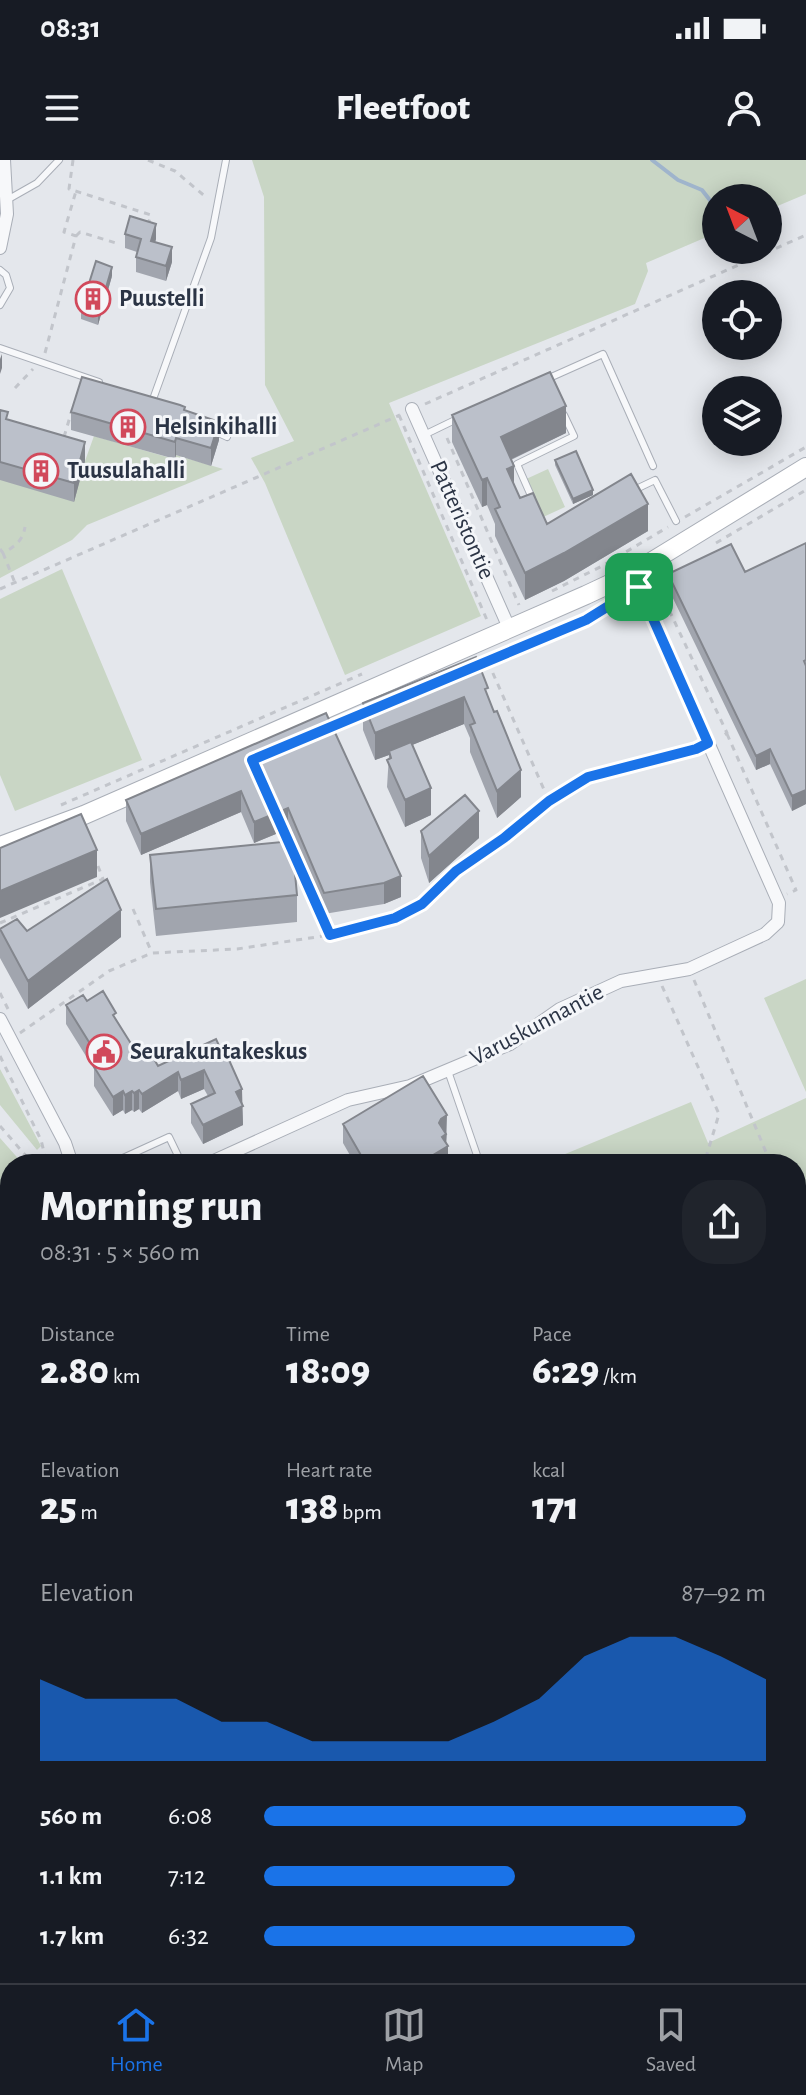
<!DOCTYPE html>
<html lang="en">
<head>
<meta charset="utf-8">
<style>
  body { margin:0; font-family:"Alegreya Sans",sans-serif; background:#20242c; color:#f1f3f6; height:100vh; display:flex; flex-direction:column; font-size:30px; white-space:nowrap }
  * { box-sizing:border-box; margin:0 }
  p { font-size:26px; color:#9ea1a6 }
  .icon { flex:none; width:44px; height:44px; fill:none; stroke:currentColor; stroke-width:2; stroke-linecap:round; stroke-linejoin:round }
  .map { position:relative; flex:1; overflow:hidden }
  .drawer { position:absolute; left:0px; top:994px; width:806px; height:830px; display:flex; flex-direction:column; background:#171b24; border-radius:32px 32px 0 0; box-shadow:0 4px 20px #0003 }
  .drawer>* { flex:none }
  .needle { width:52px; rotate:318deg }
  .buttons { position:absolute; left:702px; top:24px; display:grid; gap:16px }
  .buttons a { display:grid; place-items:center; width:80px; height:80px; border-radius:50%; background:#171b24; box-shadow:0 4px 20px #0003; font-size:40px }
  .pin { position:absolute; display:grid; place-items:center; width:68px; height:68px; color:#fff; margin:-34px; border-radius:16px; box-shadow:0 4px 12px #0006 }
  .round { display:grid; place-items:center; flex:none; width:84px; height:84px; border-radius:32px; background:#20242c }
  .head { display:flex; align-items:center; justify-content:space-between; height:136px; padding:0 40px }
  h1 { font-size:44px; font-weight:800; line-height:60px }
  .figures { display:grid; grid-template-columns:repeat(3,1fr); gap:12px; height:136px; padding:8px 40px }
  .figures div { display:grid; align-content:center }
  .figures b { font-size:40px; font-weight:800 }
  .figures small { font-size:22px; font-weight:400 }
  .figures p { font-size:22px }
  .chart { height:224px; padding:16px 40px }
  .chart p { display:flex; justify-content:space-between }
  .chart svg { width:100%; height:144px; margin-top:8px; fill:#1a73e8; opacity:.7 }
  ul { padding:0 40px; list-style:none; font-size:26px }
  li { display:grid; grid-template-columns:128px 96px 1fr; align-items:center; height:60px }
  li i { height:20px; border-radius:10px; background:#1a73e8 }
  .status { display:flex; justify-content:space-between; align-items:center; height:56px; padding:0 40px; background:#171b24; direction:ltr }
  .status svg { height:22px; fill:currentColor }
  header { display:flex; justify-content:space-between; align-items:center; height:104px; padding:0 40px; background:#171b24; font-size:36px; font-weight:800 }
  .tab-bar { display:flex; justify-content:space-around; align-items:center; height:112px; border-top:2px solid #363941; background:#171b24; font-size:22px; color:#9ea1a6 }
  .tab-bar a { display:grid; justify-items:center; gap:4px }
  .tab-bar .active { color:#1a73e8 }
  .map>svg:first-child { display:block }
  .green { fill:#c9d6c5 }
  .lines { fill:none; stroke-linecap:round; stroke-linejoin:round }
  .stream { stroke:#9fb4cc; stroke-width:4 }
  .lane-casing { stroke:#a9aeb7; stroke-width:8 }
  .street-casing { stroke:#a9aeb7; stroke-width:14 }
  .secondary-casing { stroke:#a9aeb7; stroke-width:20 }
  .path { stroke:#c2c5cb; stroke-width:3; stroke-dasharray:6 6; stroke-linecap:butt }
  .lane { stroke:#f7f8fa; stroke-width:6 }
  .street { stroke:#f7f8fa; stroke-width:12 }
  .secondary { stroke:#fff; stroke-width:18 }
  .wall { fill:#a1a5ae }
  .shaded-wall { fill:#83868d }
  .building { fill:#bbc0ca; stroke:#83868d; stroke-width:2 }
  .route-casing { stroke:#fff; stroke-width:16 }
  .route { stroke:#1a73e8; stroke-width:10 }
  .labels { text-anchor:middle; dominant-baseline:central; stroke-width:6; stroke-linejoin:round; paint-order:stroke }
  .poi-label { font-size:24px; font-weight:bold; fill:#2b3445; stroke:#f4f6f9; text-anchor:start }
  .street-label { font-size:24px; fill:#2b3445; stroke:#f4f6f9 }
</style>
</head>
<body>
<div class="status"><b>08:31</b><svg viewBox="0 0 49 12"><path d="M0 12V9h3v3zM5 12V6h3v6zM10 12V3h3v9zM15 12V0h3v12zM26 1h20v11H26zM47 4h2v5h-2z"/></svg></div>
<header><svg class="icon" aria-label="menu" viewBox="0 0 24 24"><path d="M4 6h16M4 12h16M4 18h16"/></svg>Fleetfoot<svg class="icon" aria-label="person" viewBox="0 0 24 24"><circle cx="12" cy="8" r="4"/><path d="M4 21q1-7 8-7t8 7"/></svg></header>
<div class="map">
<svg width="806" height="1823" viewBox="0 0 806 1823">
  <rect width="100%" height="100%" fill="#e4e7ec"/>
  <!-- green -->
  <path class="green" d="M252,0H806V34L768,50V38H716V73L646,103L648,111L635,144L389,243L481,456L345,515L265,323L251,298L294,281L265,225L264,37Z
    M94,276L174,299L176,295L223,309L87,365L72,380L0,418V320L85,301Z
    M548,309L565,347L541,358L524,320Z
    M62,409L142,600L15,651L0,615V439Z
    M806,819V932L764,838Z
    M0,909L41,986L37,990L0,945Z
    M806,938V1102L796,1103V1004H541L691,942L708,983Z
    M0,978L23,1004H10V1032L0,1033Z
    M10,1274V1753L0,1754V1275Z
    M806,1309V1823H168L167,1814H796V1311Z
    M21,1814H56L57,1823H21Z"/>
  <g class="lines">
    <!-- stream -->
    <path class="stream" d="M652,0L678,20L702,30L716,48"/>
    <!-- lane casing -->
    <g class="lane-casing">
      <path id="lane" d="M7,40L37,23L59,0
        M0,110L6,115L10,128L0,145
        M0,188L99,222
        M547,219L603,194L653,306
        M152,242L211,78L226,0
        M212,270L227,277
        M424,275L457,259
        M632,331L655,320L676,361
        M532,338L517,304L574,276L564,255
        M448,911L480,1004
        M125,1004L123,998L169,977L182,1004
        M101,1814V1823"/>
    </g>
    <!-- street casing -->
    <g class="street-casing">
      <path id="street" d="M0,88L7,54L4,0
        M412,249L510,470
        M0,859L65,983L72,1004
        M207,1004L348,940L410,926L510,884L560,849L621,821L689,809L765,774L778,762L779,743L633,413
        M0,1256L10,1255
        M796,1317L806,1316
        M0,1470L10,1469
        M0,1776L10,1774"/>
    </g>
    <!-- secondary casing -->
    <g class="secondary-casing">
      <path id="secondary" d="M0,686L84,655L586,435L633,413L806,307"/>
    </g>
    <!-- path -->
    <path class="path" d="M73,0L69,29L151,55L148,64
      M148,0L175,11L207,38
      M76,76L80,72L119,84
      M45,193L76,76L64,72L76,31
      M15,228L33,209
      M425,244L806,75
      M399,255L487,460
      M64,277L72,250
      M447,278L519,445
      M685,357L806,287
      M716,383L806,330
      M0,389L3,393C14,387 23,381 25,367
      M3,393L15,423
      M654,418L727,573L720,577
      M0,429L400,255
      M552,431L602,406L668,367
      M488,502L549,641
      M478,505L586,460L616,440
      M331,567L364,553
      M727,574L796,730L787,734
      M61,645L362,514
      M283,669L289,684
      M292,691L330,775
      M133,749L152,793
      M0,763L103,719L96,701
      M694,820L771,1004
      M662,826L719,954L704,1004
      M0,833L8,849
      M20,873L109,811L152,793L237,789L330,775L395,758L422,744L456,711L504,678L565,630L588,617L696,589
      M0,896L41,980L47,1004
      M0,966L33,1004
      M796,1064L806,1093
      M796,1143L806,1142
      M796,1187L806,1169
      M796,1194L806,1190
      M0,1237L10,1236
      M796,1273L806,1295
      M0,1379H10
      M796,1605L806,1603
      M796,1655H806
      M0,1678L10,1743
      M796,1695H806
      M0,1699L10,1700
      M178,1814L184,1823
      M227,1823L233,1814
      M275,1823L280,1814
      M317,1823L321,1814
      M331,1823C348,1816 358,1819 375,1823
      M484,1823L494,1814"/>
    <!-- lane -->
    <use href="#lane" class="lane"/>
    <!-- street -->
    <use href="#street" class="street"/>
    <!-- secondary -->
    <use href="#secondary" class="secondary"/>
  </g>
  <!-- wall -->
  <path class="wall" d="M125,74L156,79L155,82L172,102L166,121L136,112V97L137,92L125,88Z
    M112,116L98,165L81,159V149Z
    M0,250L8,260L85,301L74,342L0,320Z
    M185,251L219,280L211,306L176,295L175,299L71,270V252Z
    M452,255L566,273L511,300L514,325L520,338L547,364L648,371L564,421L525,440L495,376V364L487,345L482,347L452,282Z
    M555,300L593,335L573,344L555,305Z
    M806,383V644L792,651L770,604L756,610L668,428V414L745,412Z
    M488,537L521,637L497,658L470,592V578L464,564L412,585L431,655L405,667L387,627L389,595L375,600L363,570V543Z
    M326,553L401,737L384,744L324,754L288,669L254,683L241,652L141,695L126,661V640Z
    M421,671L479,678L429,723L421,698Z
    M150,695L297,735V762L156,776L150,722Z
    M0,769L27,771L121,777L28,849L0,798Z
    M87,841L116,859L140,898L158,906L216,879L242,944L243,965L203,984L191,963V944L208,936L204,929L181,939L178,931L142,953L139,949L134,952L132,950L125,954L123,950L113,956L94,926V909L66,864V845Z
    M343,964L447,974L446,984L448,1004H355L343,983Z
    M10,1025V1119L0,1120V1026Z
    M10,1168V1230H0V1169Z"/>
  <!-- shaded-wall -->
  <path class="shaded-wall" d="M156,64V79L151,96V81Z
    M172,87V102L166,121V106Z
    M112,107V116L98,165V155Z
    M2,194V208L0,214V199Z
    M566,246V273L501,304V277Z
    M219,262V280L211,306V288Z
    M176,278V295L175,299V282Z
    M85,282V301L74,342V323Z
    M514,306V333L507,309Z
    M487,318V345L482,347V320Z
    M593,330V335L573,344V339Z
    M648,344V371L564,421L525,440V413Z
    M464,537V564L390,594L389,591V595L375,600V573Z
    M770,589V604L756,610V596Z
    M521,610V637L497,658V631Z
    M431,628V655L405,667V640Z
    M806,630V644L792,651V636Z
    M241,631V652L141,695V674Z
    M288,648V669L254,683V662Z
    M479,651V678L429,723V696Z
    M97,690V717L0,758V731Z
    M401,716V737L384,744V723Z
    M121,750V777L28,849V821Z
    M204,910V929L181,939V920Z
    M178,912V931L142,953V934Z
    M242,929L243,965L203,984V965L236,932Z
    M139,930V949L134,952V933Z
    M123,931V950L113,956V937Z
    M132,931V950L125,954V935Z
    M447,955L446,988L448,986V1004H418L441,959Z"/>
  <!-- building -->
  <path class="building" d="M130,56L156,64L151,81L172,87L166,106L136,97L141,79L125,74Z
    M96,101L112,107L98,155L81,149Z
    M550,212L566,246L501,277L514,306L507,309L520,338L533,333L547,364L631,314L648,344L564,393L525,413L495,349L500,347L487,318L482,320L452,255Z
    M82,217L180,245L185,247L184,250L219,262L211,288L176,278L175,282L71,252Z
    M0,250L8,252L6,259L85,282L74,323L0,302Z
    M576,291L593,330L573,339L555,300Z
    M806,383V500L804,501L806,506V630L792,636L770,589L756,596L668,414L731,384L745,412Z
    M476,497L488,528L485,529L494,552L497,551L521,610L497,631L470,565L475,563L464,537L375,573L363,543Z
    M326,553L401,716L384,723L324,733L288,648L254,662L241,631L141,674L126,640Z
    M411,582L431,628L405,640L387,600L391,598L389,591Z
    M465,635L479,651L429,696L421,671Z
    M81,654L97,690L0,731V688Z
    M292,681L297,735L156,749L150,695Z
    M107,719L121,750L28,821L0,769L17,759L27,771Z
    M103,831L116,853L113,855L140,898L150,892L158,906L216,879L222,892L225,891L242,929L236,932L243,946L203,965L191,944L215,933L204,910L181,920L178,912L142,934L139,930L134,933L132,931L125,935L123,931L113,937L94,907L102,903L66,845L83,835L87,841Z
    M423,916L447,955L441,959L439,963L446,974L442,977L448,986L418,1004H371V1003L366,1004L343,964Z
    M10,1025V1105H0V1026Z
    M10,1168V1211H0V1169Z"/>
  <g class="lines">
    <!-- route casing -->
    <g class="route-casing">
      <path id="route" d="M639,427L708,583L696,589L588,617L549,641L504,678L456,711L422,744L395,758L330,775L252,600L586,460Z"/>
    </g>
    <!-- route -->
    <use href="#route" class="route"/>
  </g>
  <!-- icons -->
  <defs>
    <g id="building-ring" transform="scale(1.8)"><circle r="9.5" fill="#f4f6f9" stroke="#d1495b" stroke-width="1.5"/><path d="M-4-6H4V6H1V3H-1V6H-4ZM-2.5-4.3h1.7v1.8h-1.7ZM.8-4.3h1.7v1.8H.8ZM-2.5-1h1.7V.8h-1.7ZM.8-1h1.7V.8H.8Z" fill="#d1495b"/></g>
    <g id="civic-ring" transform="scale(1.8)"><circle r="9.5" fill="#f4f6f9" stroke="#d1495b" stroke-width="1.5"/><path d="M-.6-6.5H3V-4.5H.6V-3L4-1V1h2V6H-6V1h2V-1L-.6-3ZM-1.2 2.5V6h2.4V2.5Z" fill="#d1495b"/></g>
  </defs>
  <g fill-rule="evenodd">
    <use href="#building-ring" x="93" y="139"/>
    <use href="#building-ring" x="128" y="267"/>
    <use href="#building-ring" x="41" y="311"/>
    <use href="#civic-ring" x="104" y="892"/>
  </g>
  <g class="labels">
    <!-- poi labels -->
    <g class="poi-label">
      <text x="119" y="139">Puustelli</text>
      <text x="154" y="267">Helsinkihalli</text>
      <text x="67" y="311">Tuusulahalli</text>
      <text x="130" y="892">Seurakuntakeskus</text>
    </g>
    <!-- street labels -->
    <g class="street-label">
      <text transform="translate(462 360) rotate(66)">Patteristontie</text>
      <text transform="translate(537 865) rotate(-28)">Varuskunnantie</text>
    </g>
  </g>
</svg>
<div class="buttons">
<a><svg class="needle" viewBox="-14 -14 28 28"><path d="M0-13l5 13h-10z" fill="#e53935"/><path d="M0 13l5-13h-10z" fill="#9ea1a6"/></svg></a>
<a><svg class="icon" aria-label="locate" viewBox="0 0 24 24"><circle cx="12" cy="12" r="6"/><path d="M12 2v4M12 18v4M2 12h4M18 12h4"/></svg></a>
<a><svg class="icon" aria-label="layers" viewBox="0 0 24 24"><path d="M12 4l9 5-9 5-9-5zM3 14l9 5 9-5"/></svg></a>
</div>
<div class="pin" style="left:639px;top:427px;background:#1e9e55"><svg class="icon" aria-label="arrive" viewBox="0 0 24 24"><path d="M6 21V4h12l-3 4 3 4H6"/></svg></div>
<section class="drawer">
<div class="head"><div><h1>Morning run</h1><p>08:31 · 5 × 560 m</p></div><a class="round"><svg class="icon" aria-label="share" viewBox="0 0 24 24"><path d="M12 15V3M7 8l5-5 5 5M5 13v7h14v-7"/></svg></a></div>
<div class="figures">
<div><p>Distance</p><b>2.80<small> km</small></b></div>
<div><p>Time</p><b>18:09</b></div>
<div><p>Pace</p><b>6:29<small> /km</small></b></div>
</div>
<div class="figures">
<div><p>Elevation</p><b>25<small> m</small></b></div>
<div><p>Heart rate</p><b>138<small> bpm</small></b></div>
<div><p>kcal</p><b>171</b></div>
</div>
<div class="chart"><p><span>Elevation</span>87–92 m</p>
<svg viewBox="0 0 160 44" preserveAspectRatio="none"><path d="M0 44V19L10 25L20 25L30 25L40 32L50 32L60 38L70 38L80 38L90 38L100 32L110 25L120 12L130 6L140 6L150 12L160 19V44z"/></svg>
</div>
<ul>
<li><b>560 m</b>6:08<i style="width:96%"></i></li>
<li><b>1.1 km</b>7:12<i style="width:50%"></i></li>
<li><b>1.7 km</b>6:32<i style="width:74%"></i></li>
</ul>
</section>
</div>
<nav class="tab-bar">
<a class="active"><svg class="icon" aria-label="home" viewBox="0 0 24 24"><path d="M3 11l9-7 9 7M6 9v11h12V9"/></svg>Home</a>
<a><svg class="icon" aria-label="map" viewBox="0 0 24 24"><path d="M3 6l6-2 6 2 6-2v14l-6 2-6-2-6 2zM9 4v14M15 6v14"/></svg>Map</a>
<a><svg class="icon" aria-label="saved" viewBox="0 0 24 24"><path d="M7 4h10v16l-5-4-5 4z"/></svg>Saved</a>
</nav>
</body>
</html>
